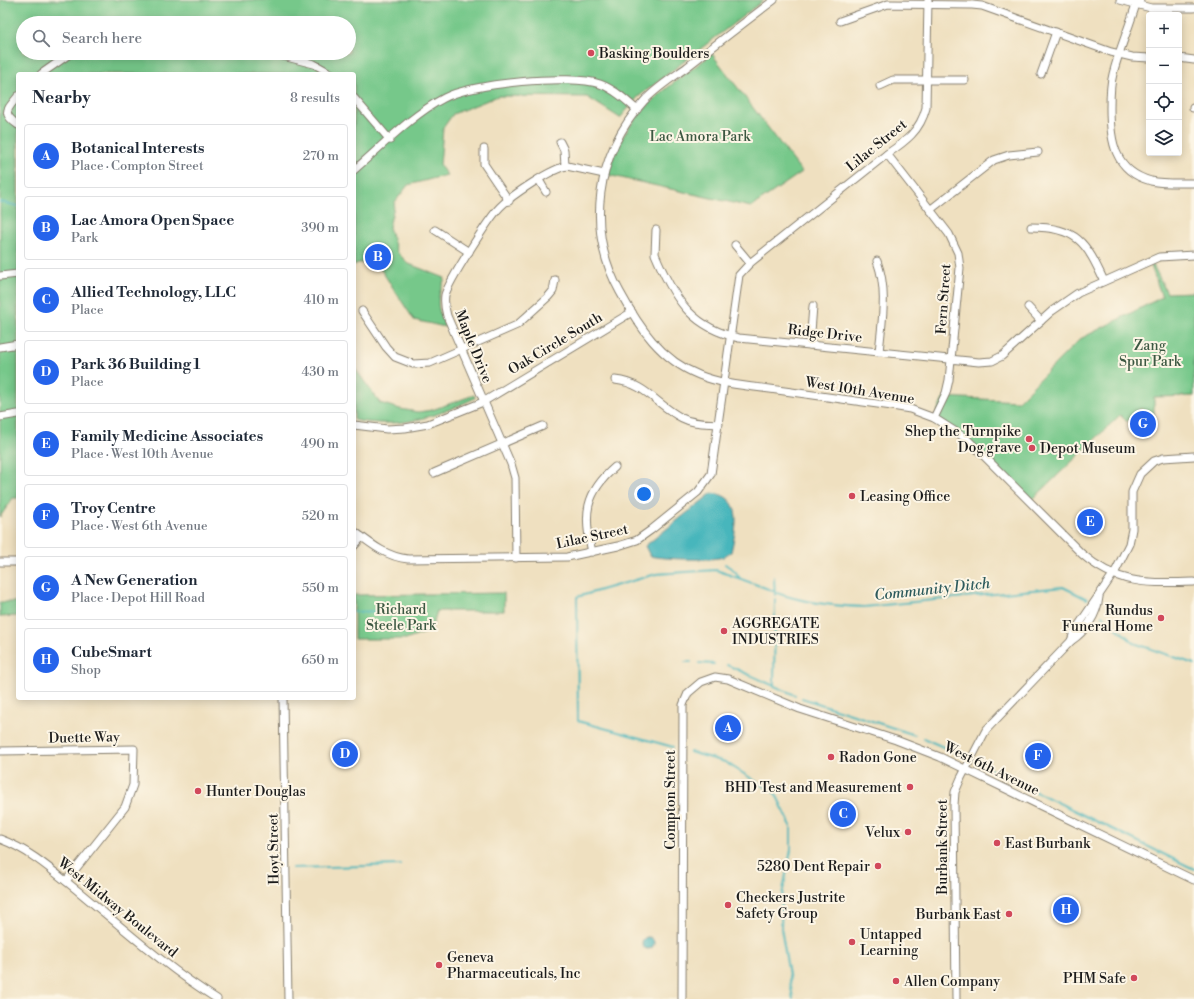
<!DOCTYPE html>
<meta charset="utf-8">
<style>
:root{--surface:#fff;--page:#f2f2f3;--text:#1f2937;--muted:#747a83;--line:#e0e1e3;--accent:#2563eb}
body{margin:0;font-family:"Libre Bodoni",serif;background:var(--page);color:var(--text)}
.controls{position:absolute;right:12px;top:12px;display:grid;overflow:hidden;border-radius:4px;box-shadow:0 2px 10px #0003}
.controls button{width:36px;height:36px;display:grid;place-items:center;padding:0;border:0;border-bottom:1px solid var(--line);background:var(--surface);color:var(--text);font:20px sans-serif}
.you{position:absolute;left:644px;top:494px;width:14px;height:14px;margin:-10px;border:3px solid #fff;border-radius:50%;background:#1a73e8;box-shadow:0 0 0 6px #1a73e833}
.badge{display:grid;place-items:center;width:26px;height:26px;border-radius:50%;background:var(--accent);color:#fff;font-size:13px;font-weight:700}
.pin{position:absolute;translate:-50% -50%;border:2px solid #fff;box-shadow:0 1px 4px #0006}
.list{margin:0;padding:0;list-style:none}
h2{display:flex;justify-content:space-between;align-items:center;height:52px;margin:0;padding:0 16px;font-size:17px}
h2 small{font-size:13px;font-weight:400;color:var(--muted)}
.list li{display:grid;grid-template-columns:26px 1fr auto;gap:12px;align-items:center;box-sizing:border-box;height:64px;margin:0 8px 8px;padding:0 8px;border:1px solid var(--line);border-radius:4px}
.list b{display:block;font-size:15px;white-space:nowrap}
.list p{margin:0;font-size:13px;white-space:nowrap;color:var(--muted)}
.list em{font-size:13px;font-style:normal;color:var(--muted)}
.icon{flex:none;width:22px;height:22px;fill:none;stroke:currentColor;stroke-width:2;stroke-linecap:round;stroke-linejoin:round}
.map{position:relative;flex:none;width:1194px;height:999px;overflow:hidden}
.search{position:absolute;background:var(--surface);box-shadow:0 2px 10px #0003;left:16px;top:16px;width:340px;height:44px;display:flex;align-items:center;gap:10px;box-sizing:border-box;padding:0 14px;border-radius:22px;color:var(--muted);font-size:15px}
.panel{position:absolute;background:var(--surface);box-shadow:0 2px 10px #0003;left:16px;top:72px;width:340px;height:628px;border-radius:4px}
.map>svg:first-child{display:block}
</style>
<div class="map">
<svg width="1194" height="999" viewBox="0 0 1194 999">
<rect width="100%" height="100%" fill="#fcf5e5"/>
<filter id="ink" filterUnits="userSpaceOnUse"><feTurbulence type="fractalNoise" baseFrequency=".025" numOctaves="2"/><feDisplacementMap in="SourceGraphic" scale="8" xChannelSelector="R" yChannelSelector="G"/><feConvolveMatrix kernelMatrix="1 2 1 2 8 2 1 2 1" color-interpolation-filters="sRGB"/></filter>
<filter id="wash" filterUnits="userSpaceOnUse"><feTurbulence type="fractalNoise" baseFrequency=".012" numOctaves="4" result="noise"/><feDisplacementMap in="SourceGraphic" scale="16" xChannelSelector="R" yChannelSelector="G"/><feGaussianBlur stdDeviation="0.9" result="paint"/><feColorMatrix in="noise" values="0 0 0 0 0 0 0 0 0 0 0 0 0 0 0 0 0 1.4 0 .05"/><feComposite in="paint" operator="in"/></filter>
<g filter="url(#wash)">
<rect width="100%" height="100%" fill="#efe0c0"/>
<g fill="#76c88a" stroke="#497253" fill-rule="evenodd">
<path d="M0 0H764L638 97 620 118 587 97 498 96 453 114 443 128 440 166 447 175 408 185 395 202 389 227 397 252 409 264 445 278C436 301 436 304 445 327L414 320 376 262 358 263 354 265V74H18V498H13L0 517ZM23 23H349V53H23Z"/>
<path d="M712 54 802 172 751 207 608 175C621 116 667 88 712 54Z"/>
<path d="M1153 265 1167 293 1194 292V396L1154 397V421L1141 408 1127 422 1120 415 1030 502 972 444 934 418 944 397 1018 401 1080 339 1162 297 1151 266Z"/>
<path d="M354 367 380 403 400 409 418 412 432 410 474 395 475 398C433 418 401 429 354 420Z"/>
<path d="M504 593V611H437L431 631 408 639H354V595Z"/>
<path d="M0 602H18V616L0 617Z"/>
</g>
<g fill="#46b6bc" stroke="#31696c">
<path d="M712 493C745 496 736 529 731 552 728 553 725 556 723 557 712 561 662 559 650 556L645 546Z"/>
<circle cx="648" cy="943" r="6"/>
</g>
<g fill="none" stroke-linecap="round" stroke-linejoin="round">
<g stroke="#46b6bc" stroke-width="2">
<path d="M0 202 18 206"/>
<path d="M725 564 735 571 741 580"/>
<path d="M774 577 775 595"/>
<path d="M777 593C805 603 835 606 864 607L1063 587 1087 599"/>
<path d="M354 612 382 611"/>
<path d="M1102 615 1134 643 1194 664"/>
<path d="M685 662H691"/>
<path d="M699 663 714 664"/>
<path d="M727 665 795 695"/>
<path d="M774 685 775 599"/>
<path d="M802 698 915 735"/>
<path d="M923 738 959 754"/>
<path d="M673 747 578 721 577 597 656 574 716 570 774 591"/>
<path d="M690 752 725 762 776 794 791 826V850L782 895 781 928 793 999"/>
<path d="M979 764 1194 869"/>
<path d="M292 868 401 865"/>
</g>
</g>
</g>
<g filter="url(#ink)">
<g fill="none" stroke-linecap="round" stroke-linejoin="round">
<defs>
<g id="street">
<path d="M774 0C745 22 716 44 687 67 672 78 656 88 644 101 596 154 585 229 620 292 639 327 661 360 699 375 721 384 746 386 770 389 811 395 851 400 892 406L910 409 934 418 967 439 1082 554C1119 586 1148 583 1194 582"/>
<path d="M1120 0 1151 8H1194"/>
<path d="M1140 0 1136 4C1129 28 1119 50 1113 74 1110 85 1110 96 1110 108 1110 140 1114 171 1151 181 1165 184 1180 183 1194 183"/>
<path d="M840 21 888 4 972 5 982 6 1111 52 1132 57 1149 58"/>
<path d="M271 53 314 64 332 74"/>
<path d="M1179 58 1194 60"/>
<path d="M41 74 71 53"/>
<path d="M1041 74 1056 32"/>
<path d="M880 86 893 80H965"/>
<path d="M18 96C7 110 1 113 18 125"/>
<path d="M354 98 390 140"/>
<path d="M1193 108H1194"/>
<path d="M560 142 564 150 565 166"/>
<path d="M484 149V164L509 201"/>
<path d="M887 154 949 234 958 253 960 268 949 380 946 393 934 418"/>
<path d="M354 170C381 147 413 114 444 98 471 83 571 74 600 84 614 89 626 100 637 110"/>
<path d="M539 180 546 192"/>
<path d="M930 210 994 160 1009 155 1038 152"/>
<path d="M1031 227C1077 227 1086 242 1104 281"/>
<path d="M435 230 469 252"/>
<path d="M656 230 655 254 658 261C676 302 694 328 739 338L979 362 992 361 1002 356 1052 311 1078 293 1159 257 1194 255"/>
<path d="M735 245 750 263"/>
<path d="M877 261C888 291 882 320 879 352"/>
<path d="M0 276 18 274"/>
<path d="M1028 307 1041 321"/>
<path d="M362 311 386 347 395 357 413 364 430 363 517 325 548 297 553 291 555 280"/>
<path d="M810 345 813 306"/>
<path d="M0 347 18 344"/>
<path d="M615 380C645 383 657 405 682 418 693 424 706 423 719 424"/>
<path d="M0 417 18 414"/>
<path d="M354 425 387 429 405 428 428 424 483 402 632 312"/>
<path d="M434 473 543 426"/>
<path d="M354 531C371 544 387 557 408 559L567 557 618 546 637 540 651 530 698 492 711 474 739 275 750 263 887 154C906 141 920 131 926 108L928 0"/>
<path d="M354 546 362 537"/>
<path d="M592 552C583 515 585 493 615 467"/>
<path d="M516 558 515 478 511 464 447 316C445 309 444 302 445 295 449 281 489 218 500 207 511 196 552 168 567 166L604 174"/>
<path d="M0 562H18"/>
<path d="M1071 641 1074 632 1116 570 1129 544 1132 529V492L1140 474 1154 461 1163 458 1194 456"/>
<path d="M283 698 288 999"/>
<path d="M0 751 134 749 133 785 125 807 66 881"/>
<path d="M0 839C30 850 53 871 78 891 123 928 167 968 217 999"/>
<path d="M682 999 683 705 688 693 701 682 715 677 728 679 800 709 896 740 940 757 1194 880"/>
<path d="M956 999 954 805 955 792 961 778 986 730 1071 641C1086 631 1097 615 1099 597"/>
</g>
</defs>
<use href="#street" stroke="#867e6e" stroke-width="9"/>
<use href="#street" stroke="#fff" stroke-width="7"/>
</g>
</g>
<g fill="#d1495b" stroke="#fcf5e5" stroke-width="1.5">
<circle cx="591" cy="53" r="4"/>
<circle cx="1029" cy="439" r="4"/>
<circle cx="1032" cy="448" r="4"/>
<circle cx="852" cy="496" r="4"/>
<circle cx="1161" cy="618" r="4"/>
<circle cx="724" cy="631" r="4"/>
<circle cx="831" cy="757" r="4"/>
<circle cx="910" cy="787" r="4"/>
<circle cx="198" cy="791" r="4"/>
<circle cx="908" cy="832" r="4"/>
<circle cx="997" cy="843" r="4"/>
<circle cx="878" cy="866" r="4"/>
<circle cx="728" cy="905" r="4"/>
<circle cx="1009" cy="914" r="4"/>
<circle cx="852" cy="942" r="4"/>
<circle cx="439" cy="965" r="4"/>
<circle cx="1134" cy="978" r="4"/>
<circle cx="896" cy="981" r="4"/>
</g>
<g text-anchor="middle" stroke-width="4" stroke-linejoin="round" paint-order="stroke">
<g font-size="14" fill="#1c1c1c" stroke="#fcf5e5" text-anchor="start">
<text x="599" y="58">Basking Boulders</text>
<text x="1021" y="436" text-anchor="end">Shep the Turnpike<tspan x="1021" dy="16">Dog grave</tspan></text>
<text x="1040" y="453">Depot Museum</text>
<text x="860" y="501">Leasing Office</text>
<text x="1153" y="615" text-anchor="end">Rundus<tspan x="1153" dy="16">Funeral Home</tspan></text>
<text x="732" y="628">AGGREGATE<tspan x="732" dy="16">INDUSTRIES</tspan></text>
<text x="839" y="762">Radon Gone</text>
<text x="902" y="792" text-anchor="end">BHD Test and Measurement</text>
<text x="206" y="796">Hunter Douglas</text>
<text x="900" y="837" text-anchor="end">Velux</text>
<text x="1005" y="848">East Burbank</text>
<text x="870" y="871" text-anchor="end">5280 Dent Repair</text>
<text x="736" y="902">Checkers Justrite<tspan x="736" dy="16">Safety Group</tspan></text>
<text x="1001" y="919" text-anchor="end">Burbank East</text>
<text x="860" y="939">Untapped<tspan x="860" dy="16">Learning</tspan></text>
<text x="447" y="962">Geneva<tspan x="447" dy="16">Pharmaceuticals, Inc</tspan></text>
<text x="1126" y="983" text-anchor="end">PHM Safe</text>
<text x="904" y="986">Allen Company</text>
</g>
<g font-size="14" fill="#3c5842" stroke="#fcf5e5">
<text x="700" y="141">Lac Amora Park</text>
<text x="1150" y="350">Zang<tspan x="1150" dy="16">Spur Park</tspan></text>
<text x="401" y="614">Richard<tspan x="401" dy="16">Steele Park</tspan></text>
</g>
<g font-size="14" fill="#1c1c1c" stroke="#fcf5e5">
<text transform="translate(876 145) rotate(-39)" y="5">Lilac Street</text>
<text transform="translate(943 299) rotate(-86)" y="5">Fern Street</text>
<text transform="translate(825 333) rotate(6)" y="5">Ridge Drive</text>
<text transform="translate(555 343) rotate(-31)" y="5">Oak Circle South</text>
<text transform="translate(474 346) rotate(68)" y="5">Maple Drive</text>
<text transform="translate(860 390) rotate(9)" y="5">West 10th Avenue</text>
<text transform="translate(592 536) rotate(-12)" y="5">Lilac Street</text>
<text transform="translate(84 737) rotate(-1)" y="5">Duette Way</text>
<text transform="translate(992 768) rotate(26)" y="5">West 6th Avenue</text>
<text transform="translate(670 800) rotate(-90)" y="5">Compton Street</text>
<text transform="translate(942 847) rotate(-90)" y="5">Burbank Street</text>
<text transform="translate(273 849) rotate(-91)" y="5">Hoyt Street</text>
<text transform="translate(118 907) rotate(39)" y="5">West Midway Boulevard</text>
</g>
<g font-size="15" font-style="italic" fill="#2d5a5c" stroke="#fcf5e5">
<text transform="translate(932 589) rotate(-6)" y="5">Community Ditch</text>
</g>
</g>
</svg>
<div class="controls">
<button>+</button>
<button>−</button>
<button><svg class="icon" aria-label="locate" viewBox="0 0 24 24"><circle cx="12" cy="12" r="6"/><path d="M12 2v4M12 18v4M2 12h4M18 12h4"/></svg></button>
<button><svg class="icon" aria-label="layers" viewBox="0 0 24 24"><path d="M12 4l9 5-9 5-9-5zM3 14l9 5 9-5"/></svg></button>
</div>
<div class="you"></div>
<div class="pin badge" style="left:728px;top:728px">A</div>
<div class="pin badge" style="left:378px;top:257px">B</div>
<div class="pin badge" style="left:843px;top:814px">C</div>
<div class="pin badge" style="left:345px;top:754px">D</div>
<div class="pin badge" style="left:1090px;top:522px">E</div>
<div class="pin badge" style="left:1038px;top:756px">F</div>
<div class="pin badge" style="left:1143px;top:424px">G</div>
<div class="pin badge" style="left:1066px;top:910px">H</div>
<div class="search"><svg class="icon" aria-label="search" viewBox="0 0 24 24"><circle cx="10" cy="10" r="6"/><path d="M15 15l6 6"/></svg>Search here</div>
<section class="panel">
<h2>Nearby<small>8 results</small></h2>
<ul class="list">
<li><span class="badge">A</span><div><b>Botanical Interests</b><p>Place · Compton Street</p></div><em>270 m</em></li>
<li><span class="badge">B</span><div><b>Lac Amora Open Space</b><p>Park</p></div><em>390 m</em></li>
<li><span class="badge">C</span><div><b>Allied Technology, LLC</b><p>Place</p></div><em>410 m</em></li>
<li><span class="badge">D</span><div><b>Park 36 Building 1</b><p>Place</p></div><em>430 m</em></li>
<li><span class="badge">E</span><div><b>Family Medicine Associates</b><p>Place · West 10th Avenue</p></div><em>490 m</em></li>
<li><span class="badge">F</span><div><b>Troy Centre</b><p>Place · West 6th Avenue</p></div><em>520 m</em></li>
<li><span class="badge">G</span><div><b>A New Generation</b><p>Place · Depot Hill Road</p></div><em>550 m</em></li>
<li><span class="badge">H</span><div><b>CubeSmart</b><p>Shop</p></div><em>650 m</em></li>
</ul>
</section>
</div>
